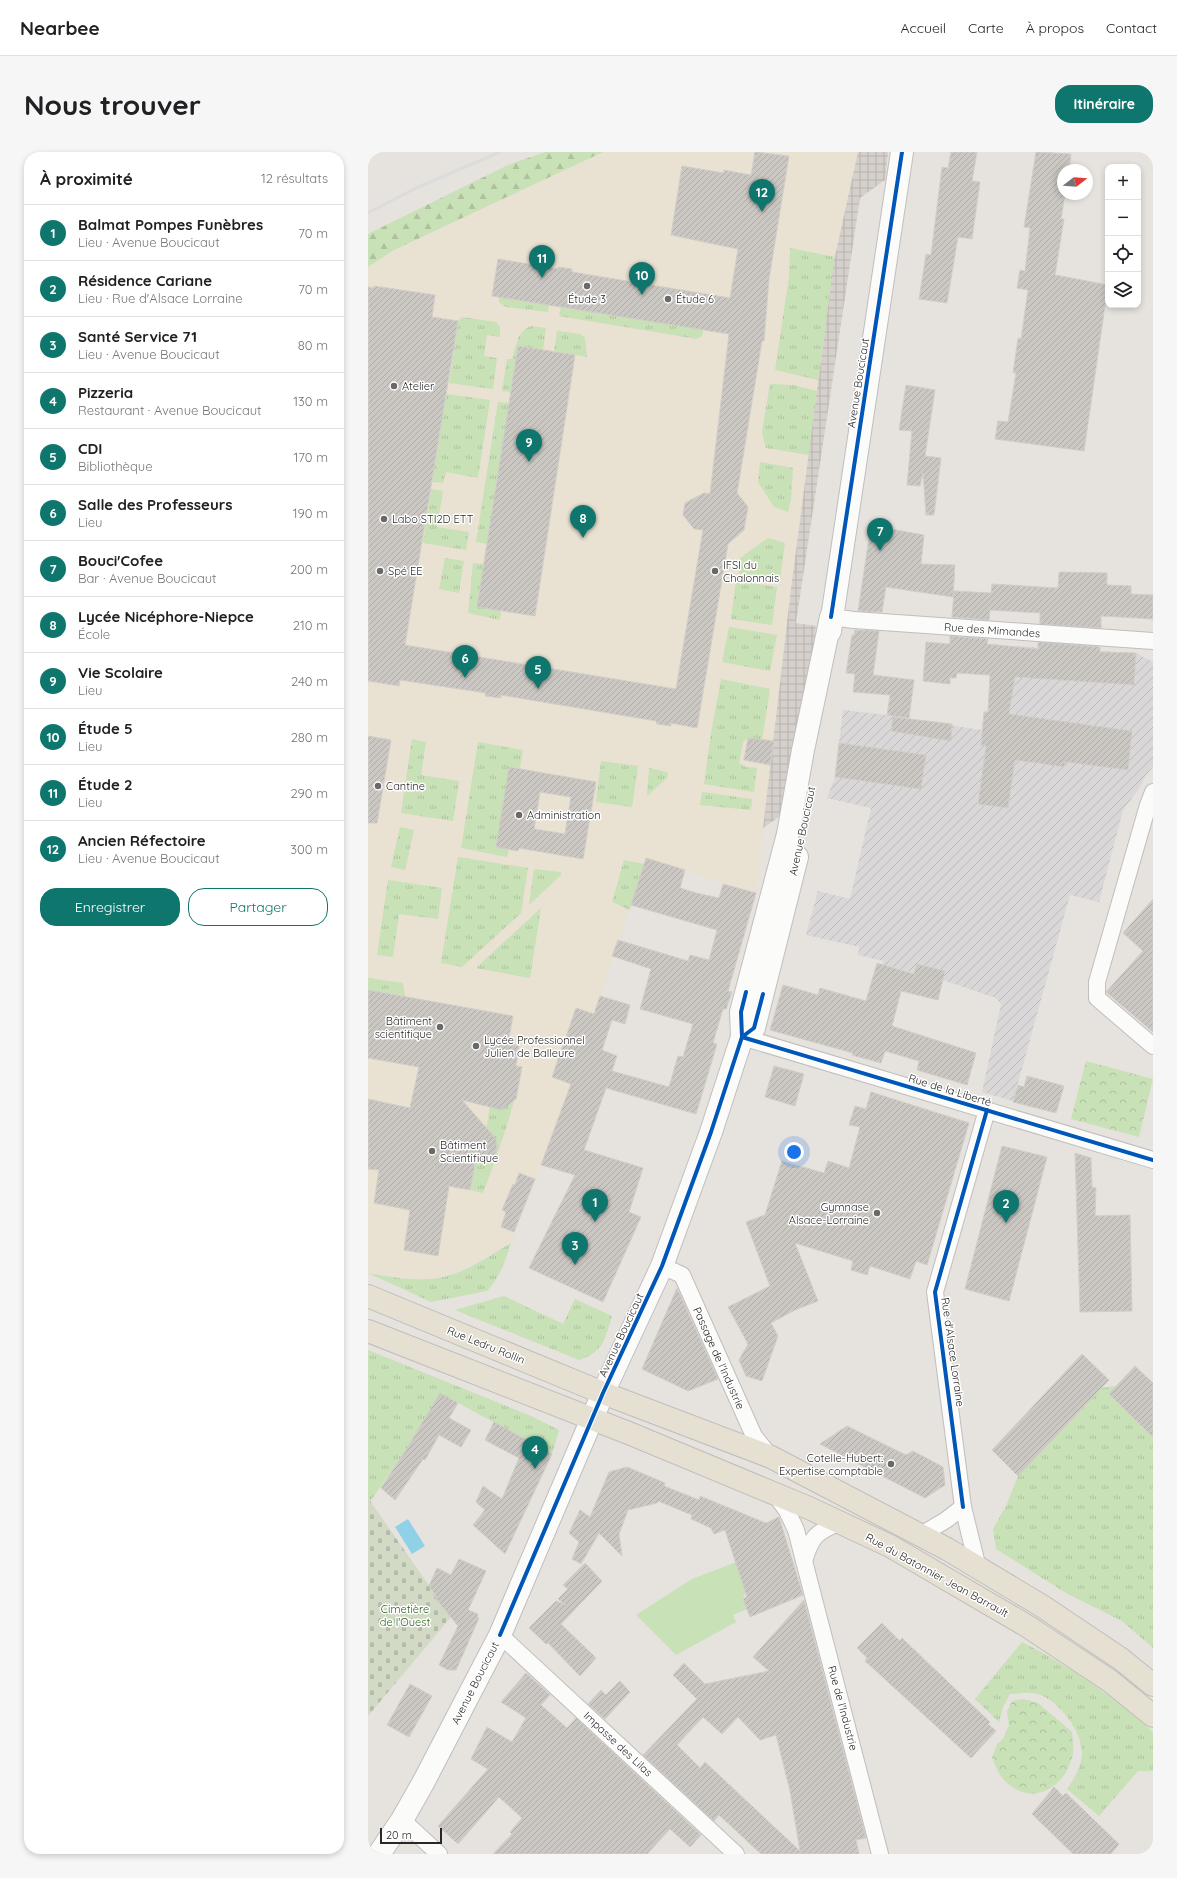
<!DOCTYPE html>
<html lang="fr">
<meta charset="utf-8">
<style>
:root{--surface:#fff;--page:#f6f6f6;--text:#202124;--muted:#757577;--line:#e0e0e0;--accent:#0f766e}
body{margin:0;font-family:Quicksand,sans-serif;background:var(--page);color:var(--text)}
.controls{position:absolute;right:12px;top:12px;display:grid;overflow:hidden;border-radius:8px;box-shadow:0 2px 6px #0003}
.controls button{width:36px;height:36px;display:grid;place-items:center;padding:0;border:0;border-bottom:1px solid var(--line);background:var(--surface);color:var(--text);font:20px sans-serif}
.compass{position:absolute;left:689px;top:12px;width:36px;height:36px;border-radius:50%;background:var(--surface);box-shadow:0 2px 6px #0003;rotate:73deg}
.scale{position:absolute;left:12px;bottom:10px;width:62px;box-sizing:border-box;padding-left:4px;border:2px solid #282828;border-top:0;font-size:11px;line-height:14px;white-space:nowrap;color:#282828;-webkit-text-stroke:3px #fff;paint-order:stroke}
.you{position:absolute;left:426px;top:1000px;width:14px;height:14px;margin:-10px;border:3px solid #fff;border-radius:50%;background:#1a73e8;box-shadow:0 0 0 6px #1a73e833}
.badge{display:grid;place-items:center;width:26px;height:26px;border-radius:50%;background:var(--accent);color:#fff;font-size:13px;font-weight:700}
.pin{position:absolute;translate:-50% -33px;filter:drop-shadow(0 1px 2px #0008)}
.pin::after{content:'';position:absolute;top:21px;width:14px;height:12px;background:inherit;clip-path:polygon(0 0,100% 0,50% 100%)}
.list{margin:0;padding:0;list-style:none}
h2{display:flex;justify-content:space-between;align-items:center;height:52px;margin:0;padding:0 16px;font-size:17px}
h2 small{font-size:13px;font-weight:400;color:var(--muted)}
.list li{display:grid;grid-template-columns:26px 1fr auto;gap:12px;align-items:center;box-sizing:border-box;height:56px;padding:0 16px;border-top:1px solid var(--line)}
.list b{display:block;font-size:15px;white-space:nowrap}
.list p{margin:0;font-size:13px;white-space:nowrap;color:var(--muted)}
.list em{font-size:13px;font-style:normal;color:var(--muted)}
.actions{display:flex;gap:8px;padding:12px 16px}
.actions a{flex:1;padding:9px 0;border:1px solid var(--accent);border-radius:16px;text-align:center;font-size:14px;color:var(--accent)}
.actions .main{background:var(--accent);color:#fff}
.icon{flex:none;width:22px;height:22px;fill:none;stroke:currentColor;stroke-width:2;stroke-linecap:round;stroke-linejoin:round}
.map{position:relative;flex:none;width:785px;height:1702px;overflow:hidden;border-radius:16px}
header{display:flex;align-items:center;gap:24px;box-sizing:border-box;height:56px;padding:0 20px;background:var(--surface);border-bottom:1px solid var(--line)}
header strong{font-size:19px}
nav{display:flex;gap:22px;margin-inline-start:auto;font-size:14px}
.intro{display:flex;align-items:center;justify-content:space-between;box-sizing:border-box;height:96px;padding:0 24px}
h1{margin:0;font-size:28px}
.button{padding:10px 18px;border-radius:16px;background:var(--accent);color:#fff;font-size:14px;font-weight:700}
main{display:flex;gap:24px;padding:0 24px}
aside{flex:1;background:var(--surface);border-radius:16px;box-shadow:0 2px 6px #0003}
.map>svg:first-child{display:block}
</style>
<header>
<strong>Nearbee</strong>
<nav><a>Accueil</a><a>Carte</a><a>À propos</a><a>Contact</a></nav>
</header>
<div class="intro"><h1>Nous trouver</h1><a class="button">Itinéraire</a></div>
<main>
<aside>
<h2>À proximité<small>12 résultats</small></h2>
<ul class="list">
<li><span class="badge">1</span><div><b>Balmat Pompes Funèbres</b><p>Lieu · Avenue Boucicaut</p></div><em>70 m</em></li>
<li><span class="badge">2</span><div><b>Résidence Cariane</b><p>Lieu · Rue d'Alsace Lorraine</p></div><em>70 m</em></li>
<li><span class="badge">3</span><div><b>Santé Service 71</b><p>Lieu · Avenue Boucicaut</p></div><em>80 m</em></li>
<li><span class="badge">4</span><div><b>Pizzeria</b><p>Restaurant · Avenue Boucicaut</p></div><em>130 m</em></li>
<li><span class="badge">5</span><div><b>CDI</b><p>Bibliothèque</p></div><em>170 m</em></li>
<li><span class="badge">6</span><div><b>Salle des Professeurs</b><p>Lieu</p></div><em>190 m</em></li>
<li><span class="badge">7</span><div><b>Bouci'Cofee</b><p>Bar · Avenue Boucicaut</p></div><em>200 m</em></li>
<li><span class="badge">8</span><div><b>Lycée Nicéphore-Niepce</b><p>École</p></div><em>210 m</em></li>
<li><span class="badge">9</span><div><b>Vie Scolaire</b><p>Lieu</p></div><em>240 m</em></li>
<li><span class="badge">10</span><div><b>Étude 5</b><p>Lieu</p></div><em>280 m</em></li>
<li><span class="badge">11</span><div><b>Étude 2</b><p>Lieu</p></div><em>290 m</em></li>
<li><span class="badge">12</span><div><b>Ancien Réfectoire</b><p>Lieu · Avenue Boucicaut</p></div><em>300 m</em></li>
</ul>
<div class="actions"><a class="main">Enregistrer</a><a>Partager</a></div>
</aside>
<div class="map">
<svg width="785" height="1702" viewBox="0 0 785 1702">
<defs>
<pattern id="industrial-furrows" width="10" height="10" patternUnits="userSpaceOnUse"><rect width="10" height="10" fill="#dad7d9"/><path d="M-1 1l2-2M0 10L10 0M9 11l2-2" fill="none" stroke="#bbb9ba"/></pattern>
<pattern id="grass-tufts" width="24" height="20" patternUnits="userSpaceOnUse"><rect width="24" height="20" fill="#c8e1b6"/><path d="M3 7l-1-3M5 7V3M7 7l1-3M15 17l-1-3M17 17v-4M19 17l1-3" fill="none" stroke="#acc19c"/></pattern>
<pattern id="forest-firs" width="22" height="20" patternUnits="userSpaceOnUse"><rect width="22" height="20" fill="#c8e1b6"/><path d="M5 1l3.5 6h-7zM16 11l3.5 6h-7z" fill="#acc19c"/></pattern>
<pattern id="cemetery-stones" width="16" height="16" patternUnits="userSpaceOnUse"><rect width="16" height="16" fill="#d2dac5"/><path d="M2 7V4a2 2 0 0 1 4 0v3zM10 15v-3a2 2 0 0 1 4 0v3z" fill="#b4bba9"/></pattern>
<pattern id="park-crowns" width="20" height="18" patternUnits="userSpaceOnUse"><rect width="20" height="18" fill="#c8e1b6"/><path d="M2 6a3 3 0 1 1 6 0M12 15a3 3 0 1 1 6 0" fill="none" stroke="#acc19c"/></pattern>
<pattern id="plaza-grid" width="8" height="8" patternUnits="userSpaceOnUse"><rect width="8" height="8" fill="#d5d0cc"/><path d="M0 4h8M4 0v8" fill="none" stroke="#b7b3af"/></pattern>
<pattern id="building-hatch" width="6" height="6" patternUnits="userSpaceOnUse"><rect width="6" height="6" fill="#cbc8c4"/><path d="M-1 1l2-2M0 6l6-6M5 7l2-2" fill="none" stroke="#aeaca8"/></pattern>
</defs>
<rect width="100%" height="100%" fill="#e6e2dd"/>
<path fill="url(#industrial-furrows)" d="M625 493 768 501 785 510V615L778 623 772 635 755 658 731 750 702 743 645 949 614 940 633 852 628 846 575 828 515 813V809L490 803 491 795 438 783 450 739 482 747 503 656 459 646 467 625 475 558 519 563 619 579Z"/>
<path fill="#e9e1d1" d="M235 0H490L466 109 423 437 388 741 278 706 203 932 143 1091 85 1122 58 1127 29 1126 0 1120V115L26 98Z"/>
<g fill="url(#grass-tufts)">
<path d="M422 96 467 105 450 228 407 218 421 125Z"/>
<path d="M131 145 181 153 180 160 138 155 131 150Z"/>
<path d="M193 155 335 178 334 184 329 187 191 164Z"/>
<path d="M94 165 128 170 132 175V185L119 183 116 204 129 206 125 237 81 231 90 169Z"/>
<path d="M163 174 178 176 175 198 150 194 143 240 134 239 139 207H144C148 195 149 179 163 174Z"/>
<path d="M189 179 212 182 217 186 219 205 186 199Z"/>
<path d="M402 232 425 233 449 239 441 303 398 296 394 280Z"/>
<path d="M78 242 122 248 110 326 78 320 75 331 64 330Z"/>
<path d="M130 250 141 251 119 392 108 390Z"/>
<path d="M392 310 425 316 423 347 420 360 406 355 390 330Z"/>
<path d="M63 337 75 339 69 375 101 380 98 398 55 391Z"/>
<path d="M400 386 417 391 412 427 371 422 372 406Z"/>
<path d="M77 406 96 409 91 441 71 437Z"/>
<path d="M105 411 116 412 133 458 132 468 100 461Z"/>
<path d="M368 429 409 435 404 473 363 467Z"/>
<path d="M361 475 409 483 402 519 354 510Z"/>
<path d="M353 527 402 537 394 588 380 586 375 590 371 611 378 615 389 616 386 640 336 632 343 581Z"/>
<path d="M44 587 58 590 53 623 91 629 85 669 33 661Z"/>
<path d="M110 590 155 598 152 616 141 615 128 694 141 697 139 705 93 696Z"/>
<path d="M233 609 270 614 264 655 228 650Z"/>
<path d="M281 616 299 620 300 625 279 644Z"/>
<path d="M334 640 384 647 383 658 332 653Z"/>
<path d="M32 675 46 678 37 718 23 715Z"/>
<path d="M90 705 160 716 153 761 94 815 73 811Z"/>
<path d="M256 708 276 712 262 758 244 750Z"/>
<path d="M166 717 193 720V723L161 753Z"/>
<path d="M20 728 74 736 70 767 31 762 25 805 9 803Z"/>
<path d="M173 756 162 826 108 816Z"/>
<path d="M0 826 35 831 37 844 0 838Z"/>
<path d="M153 921C144 962 130 1001 115 1041L102 1038 107 1011 124 1007 129 996 128 987 118 978 124 942 99 949 55 942Z"/>
<path d="M143 1091C138 1107 131 1127 119 1139L63 1150 0 1121C28 1126 59 1132 86 1122 106 1115 125 1102 143 1091Z"/>
<path d="M136 1144 195 1172 207 1147 244 1164C237 1186 236 1200 211 1208L87 1158Z"/>
<path d="M0 1198 163 1264 191 1278 184 1302 72 1241 40 1295 2 1350 0 1346Z"/>
<path d="M748 1234 785 1279V1496L754 1469 698 1441 628 1397 625 1377 638 1354 650 1324 734 1236Z"/>
<path d="M654 1490C702 1514 745 1544 785 1580V1619H770L731 1664 699 1637C706 1627 713 1615 714 1603 715 1579 688 1543 664 1541 657 1540 649 1542 642 1542L635 1555 631 1570 607 1547Z"/>
</g>
<path fill="url(#forest-firs)" d="M177 0H235L26 98 0 115V82L140 13Z"/>
<path fill="url(#cemetery-stones)" d="M0 1346 83 1465 0 1564Z"/>
<g fill="url(#park-crowns)">
<path d="M718 909 785 927 771 985 703 967Z"/>
<path d="M656 1547 670 1551 704 1580C704 1586 706 1594 705 1601 699 1634 666 1656 638 1630 631 1624 628 1614 624 1606L629 1592 635 1587 641 1573 639 1560 644 1549Z"/>
</g>
<path fill="#c8e1b6" d="M368 1410 378 1439 375 1447 379 1457 365 1463 368 1470 308 1503 268 1463 324 1427Z"/>
<path fill="url(#plaza-grid)" d="M490 0H520L517 28 492 46 428 471 448 474 446 490 418 660 395 676 423 437 466 109Z"/>
<path fill="#91d1e8" d="M40 1367 57 1394 44 1402 27 1375Z"/>
<g fill="url(#building-hatch)" stroke="#d1cec9" fill-rule="evenodd">
<path d="M387 0 421 4 401 127 396 189H394L369 341 380 355 376 378 360 392 329 576 303 571V574L289 572 288 569 133 543V546L117 544 118 541 32 528 31 534 0 529V135L6 136V134L67 143 64 165 90 169 37 493 308 537 335 378 326 377 315 363 317 351 336 341 342 342 361 182 124 144 130 107 190 117V115L204 117V120L362 146 370 97 303 83 314 14 356 21V18L383 23Z"/>
<path d="M583 0H609L604 29 612 30 604 87 590 85 579 151 551 147 558 102 563 103 574 15 580 16Z"/>
<path d="M668 0 703 2 701 18H695V42H697L693 67H696L687 123 740 133 716 299 627 287 630 269 640 270 648 221H645L650 186 653 187 660 138 649 136 652 118 657 119 662 76 656 75Z"/>
<path d="M150 194 207 203 167 464 109 455Z"/>
<path d="M538 233 567 238 557 304 573 306 566 363H558L555 321 552 334 539 333 544 279 531 278Z"/>
<path d="M517 376 556 383 553 412 587 413 585 445 518 435 514 460 490 459 502 380 516 382Z"/>
<path d="M691 420 739 421V433L763 434V442L785 443V467L733 464V476L672 472V461L622 458 621 468 584 465 586 439 623 441 624 432 690 436Z"/>
<path d="M487 478 511 479 505 523 546 528 541 566 519 563 522 543 485 540 487 522 478 521 484 483H486Z"/>
<path d="M582 484 620 487 619 492 670 497V490L732 495V500L768 501 766 533 647 525 641 562 764 579 760 618 697 610 696 615 647 608 640 656 610 652 618 594 613 593 616 560H620L622 523 589 521 588 526H582V532L555 529 558 490 582 492Z"/>
<path d="M525 565 584 572 583 589 523 579Z"/>
<path d="M0 584 23 588 9 671H0Z"/>
<path d="M380 586 406 589 402 613 376 608Z"/>
<path d="M471 591 558 603 553 637 467 625Z"/>
<path d="M141 615 228 630 215 707 151 696 150 699 128 695ZM172 640 203 645 197 682 166 677Z"/>
<path d="M278 706 317 718 312 736 332 742 351 746 355 732 388 741 360 839 364 840 358 857H355L345 891 349 892 328 962 238 936 216 998 275 1016 261 1060 273 1065 235 1150 161 1116 207 1023 173 1013 203 932 184 925 208 856 226 862 232 844 262 853 257 872 244 868 234 898 249 904 244 919 301 935 310 904 315 905 325 872 272 857 283 817 244 804 250 788 320 809 322 803 341 808 349 778 263 753Z"/>
<path d="M785 747V880L738 840 775 799 755 781Z"/>
<path d="M509 811 546 822 549 812 577 819 570 848 533 839 524 874 608 901 599 933 549 918 551 909 517 899 513 911 484 903 485 901 402 878 415 833 450 843 452 836 498 849Z"/>
<path d="M0 838 145 864 141 886 147 887 146 893 151 894 148 914 154 915 148 947 134 958 94 948 128 987 129 996 126 1006 107 1012 102 1038 81 1034 70 1104 36 1098 42 1058 6 1051 11 1018 0 1017V947L42 956 51 915 0 906Z"/>
<path d="M406 914 436 922 427 954 397 945Z"/>
<path d="M659 924 696 934 688 961 645 950 650 933 656 935Z"/>
<path d="M503 940 601 971 559 1113 548 1109 542 1127 502 1114 499 1123 483 1118 485 1109 427 1091 450 1149 427 1158 403 1171 410 1184 394 1229 378 1224 371 1208 380 1192 360 1155 402 1134 378 1070 397 1063 414 1009 456 1021 460 1009 481 1016 492 975 481 973 487 954 498 957Z"/>
<path d="M634 994 679 1005 641 1149 597 1137Z"/>
<path d="M707 1001 723 1006 724 1035 728 1036 727 1064 762 1063 764 1159 712 1160Z"/>
<path d="M151 1021 167 1027 146 1080 133 1075 138 1060 134 1058 145 1032 147 1033Z"/>
<path d="M309 1136 350 1227 320 1239 274 1217Z"/>
<path d="M714 1202 741 1228 650 1324 624 1298Z"/>
<path d="M767 1214 785 1231V1285L741 1242Z"/>
<path d="M72 1241 90 1251 81 1266 103 1278 93 1295 71 1283 57 1308 55 1307 27 1348 13 1336 38 1298Z"/>
<path d="M126 1270 184 1302 137 1402 105 1373 117 1358 108 1350 115 1334 134 1347 151 1306 117 1288Z"/>
<path d="M479 1274 538 1303 545 1299 575 1315 577 1333 557 1346 452 1292Z"/>
<path d="M259 1315 297 1331 296 1334 331 1348 332 1344 398 1371 411 1365 435 1443 382 1465 375 1447 379 1445 357 1378 346 1382 343 1376 323 1367 324 1363 290 1349 289 1351 260 1358 251 1382 254 1404 231 1381 213 1412 204 1407 211 1390 201 1381 212 1358 222 1365 241 1320Z"/>
<path d="M91 1407 118 1419 100 1458 110 1462 109 1465 111 1466 88 1518H80L71 1513 90 1474 65 1443 69 1445 61 1434 69 1416 83 1423Z"/>
<path d="M217 1411 234 1429 193 1472 228 1506 212 1524 180 1491 178 1492 161 1476 188 1449 198 1453 190 1447 200 1437 195 1433Z"/>
<path d="M436 1448 498 1686 488 1688 491 1702H393L351 1663 346 1669 275 1603 329 1547 305 1523 316 1511 337 1532 401 1519 385 1505ZM335 1565 354 1582 370 1565 392 1588 408 1583 422 1639 432 1699 337 1610 332 1616 309 1593Z"/>
<path d="M514 1471 532 1489 534 1486 622 1570 620 1572 628 1579 603 1606 497 1509 499 1506 489 1496Z"/>
<path d="M158 1521 182 1543 173 1553 199 1576 208 1566 333 1683 322 1695 302 1677 279 1702H125L144 1682 142 1680 154 1666 131 1645 90 1692 70 1674 120 1617 103 1607 119 1575 144 1590 158 1566 133 1550Z"/>
<path d="M252 1529 262 1540 237 1567 220 1552 233 1538 238 1543Z"/>
<path d="M42 1532 64 1544 41 1585 19 1573Z"/>
<path d="M686 1635 695 1644 698 1641 751 1692 743 1702H705L664 1662Z"/>
</g>
<g fill="none" stroke-linecap="round" stroke-linejoin="round">
<defs>
<g id="street">
<path d="M463 465 486 468 785 489"/>
<path d="M785 640 780 653 729 830V846L785 894"/>
<path d="M374 885 785 1008"/>
<path d="M294 1114 314 1123 386 1284 402 1304"/>
<path d="M407 1342 419 1359 428 1378 512 1702"/>
<path d="M595 1355 567 1140 619 958"/>
<path d="M553 1383 578 1368 595 1355 610 1416"/>
<path d="M436 1409C444 1384 447 1381 472 1370"/>
<path d="M132 1483 368 1702"/>
<path d="M34 1668 71 1702"/>
</g>
<g id="secondary">
<path d="M462 479 534 0"/>
<path d="M374 885 386 876 429 705"/>
<path d="M11 1702 34 1668 55 1631 132 1483 235 1241 294 1114 343 980 374 885 373 860 420 682 435 598 463 465"/>
</g>
<g id="primary">
<path d="M0 1144 235 1241 403 1305 579 1397 674 1454 753 1507 785 1533"/>
<path d="M0 1179 263 1282 441 1356 522 1394 659 1474 742 1529 785 1564"/>
</g>
</defs>
<use href="#street" stroke="#c0bebf" stroke-width="18"/>
<use href="#secondary" stroke="#c0bebf" stroke-width="24"/>
<use href="#primary" stroke="#bfbdbc" stroke-width="24"/>
<use href="#street" stroke="#fbfbfa" stroke-width="16"/>
<use href="#secondary" stroke="#fbfbfa" stroke-width="22"/>
<use href="#primary" stroke="#e5e0d2" stroke-width="22"/>
<path stroke="#dcdcdd" stroke-width="3" d="M0 61 48 36 132 0"/>
<defs>
<g id="cycleway">
<path d="M463 465 534 0"/>
<path d="M374 885 785 1008"/>
<path d="M374 885 386 876 395 842"/>
<path d="M595 1355 567 1140 619 958"/>
<path d="M132 1483 235 1241 294 1114 343 980 374 885 373 860 378 840"/>
</g>
</defs>
<use href="#cycleway" stroke="#fff" stroke-width="6"/>
<use href="#cycleway" stroke="#0057b8" stroke-width="4"/>
</g>
<g fill="#6a6967" stroke="#fff" stroke-width="1.5">
<circle cx="219" cy="134" r="4"/>
<circle cx="300" cy="147" r="4"/>
<circle cx="26" cy="234" r="4"/>
<circle cx="16" cy="367" r="4"/>
<circle cx="12" cy="419" r="4"/>
<circle cx="347" cy="419" r="4"/>
<circle cx="10" cy="634" r="4"/>
<circle cx="151" cy="663" r="4"/>
<circle cx="72" cy="875" r="4"/>
<circle cx="108" cy="894" r="4"/>
<circle cx="64" cy="999" r="4"/>
<circle cx="509" cy="1061" r="4"/>
<circle cx="523" cy="1312" r="4"/>
</g>
<g text-anchor="middle" stroke-width="3" stroke-linejoin="round" paint-order="stroke">
<g font-size="11" fill="#282828" stroke="#fff" text-anchor="start">
<text x="219" y="151" text-anchor="middle">Étude 3</text>
<text x="308" y="151">Étude 6</text>
<text x="34" y="238">Atelier</text>
<text x="24" y="371">Labo STI2D ETT</text>
<text x="355" y="417">IFSI du<tspan x="355" dy="13">Chalonnais</tspan></text>
<text x="20" y="423">Spé EE</text>
<text x="18" y="638">Cantine</text>
<text x="159" y="667">Administration</text>
<text x="64" y="873" text-anchor="end">Bâtiment<tspan x="64" dy="13">scientifique</tspan></text>
<text x="116" y="892">Lycée Professionnel<tspan x="116" dy="13">Julien de Balleure</tspan></text>
<text x="72" y="997">Bâtiment<tspan x="72" dy="13">Scientifique</tspan></text>
<text x="501" y="1059" text-anchor="end">Gymnase<tspan x="501" dy="13">Alsace-Lorraine</tspan></text>
<text x="515" y="1310" text-anchor="end">Cotelle-Hubert:<tspan x="515" dy="13">Expertise comptable</tspan></text>
</g>
<g font-size="11" fill="#282828" stroke="#fff">
<text transform="translate(490 231) rotate(-81)" y="4">Avenue Boucicaut</text>
<text transform="translate(624 478) rotate(4)" y="4">Rue des Mimandes</text>
<text transform="translate(434 679) rotate(-78)" y="4">Avenue Boucicaut</text>
<text transform="translate(582 938) rotate(17)" y="4">Rue de la Liberté</text>
<text transform="translate(253 1183) rotate(-65)" y="4">Avenue Boucicaut</text>
<text transform="translate(118 1193) rotate(22)" y="4">Rue Ledru Rollin</text>
<text transform="translate(585 1200) rotate(82)" y="4">Rue d'Alsace Lorraine</text>
<text transform="translate(351 1206) rotate(66)" y="4">Passage de l'Industrie</text>
<text transform="translate(569 1423) rotate(29)" y="4">Rue du Batonnier Jean Barrault</text>
<text transform="translate(107 1531) rotate(-63)" y="4">Avenue Boucicaut</text>
<text transform="translate(475 1556) rotate(75)" y="4">Rue de l'Industrie</text>
<text transform="translate(250 1592) rotate(43)" y="4">Impasse des Lilas</text>
</g>
<g font-size="11" fill="#29631a" stroke="#fff">
<text x="37" y="1461">Cimetière<tspan x="37" dy="13">de l'Ouest</tspan></text>
</g>
</g>
</svg>
<div class="controls">
<button>+</button>
<button>−</button>
<button><svg class="icon" aria-label="locate" viewBox="0 0 24 24"><circle cx="12" cy="12" r="6"/><path d="M12 2v4M12 18v4M2 12h4M18 12h4"/></svg></button>
<button><svg class="icon" aria-label="layers" viewBox="0 0 24 24"><path d="M12 4l9 5-9 5-9-5zM3 14l9 5 9-5"/></svg></button>
</div>
<svg class="compass" viewBox="-18 -18 36 36"><path d="M0-13l5 13h-10z" fill="#e53935"/><path d="M0 13l5-13h-10z" fill="#757577"/></svg>
<div class="scale">20 m</div>
<div class="you"></div>
<div class="pin badge" style="left:227px;top:1070px">1</div>
<div class="pin badge" style="left:638px;top:1071px">2</div>
<div class="pin badge" style="left:207px;top:1113px">3</div>
<div class="pin badge" style="left:167px;top:1317px">4</div>
<div class="pin badge" style="left:170px;top:537px">5</div>
<div class="pin badge" style="left:97px;top:526px">6</div>
<div class="pin badge" style="left:512px;top:399px">7</div>
<div class="pin badge" style="left:215px;top:386px">8</div>
<div class="pin badge" style="left:161px;top:310px">9</div>
<div class="pin badge" style="left:274px;top:143px">10</div>
<div class="pin badge" style="left:174px;top:126px">11</div>
<div class="pin badge" style="left:394px;top:60px">12</div>
</div>
</main>
